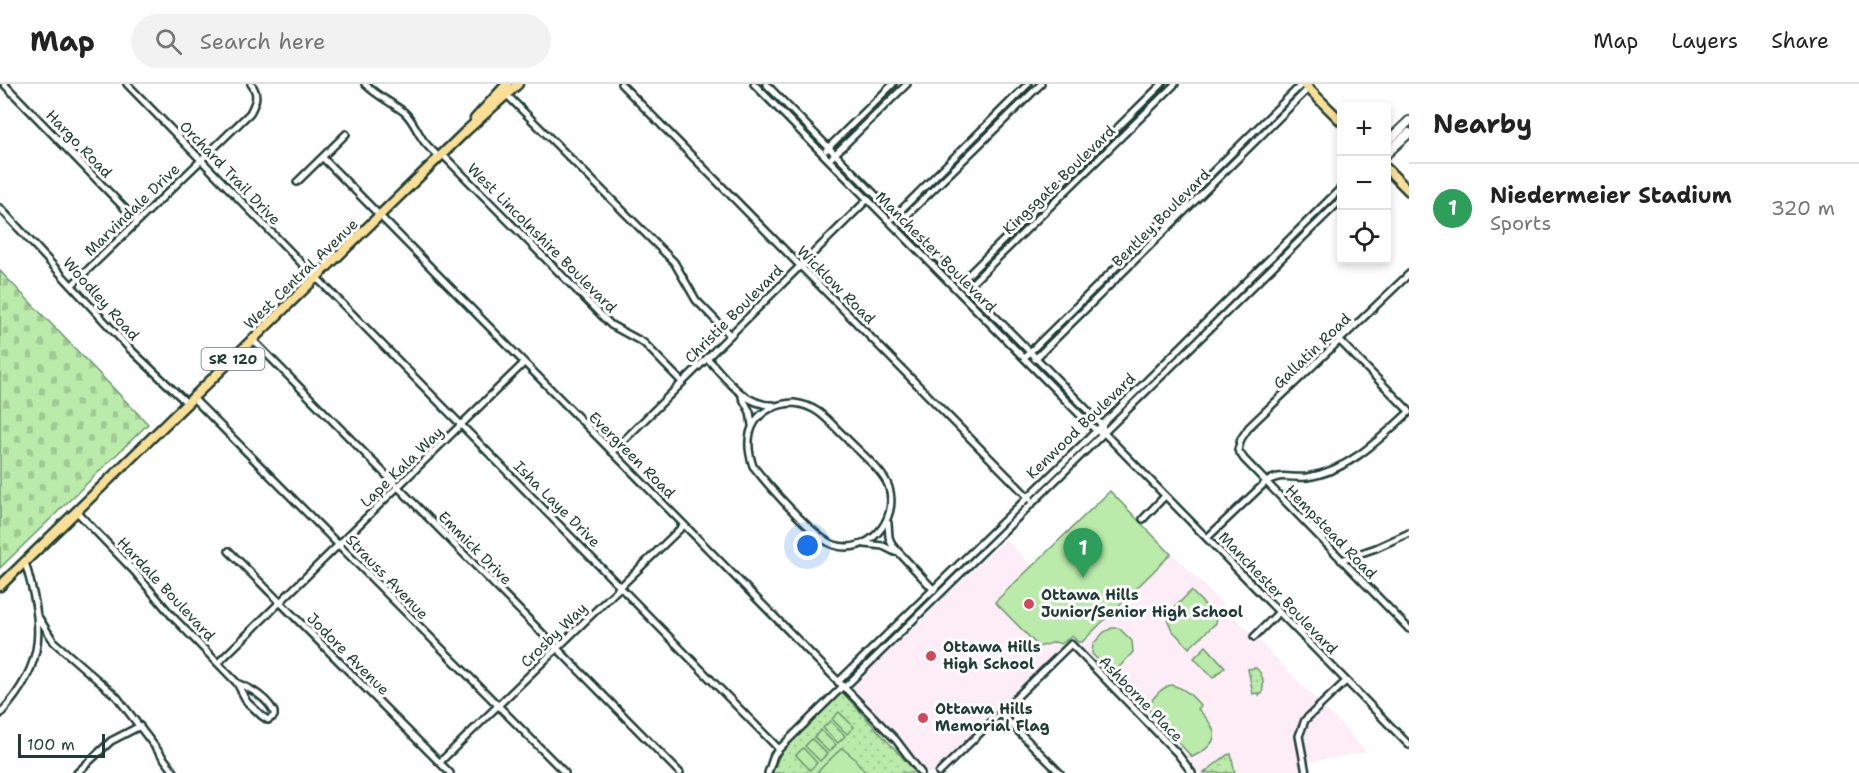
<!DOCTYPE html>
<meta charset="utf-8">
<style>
:root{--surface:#fff;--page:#f2f2f2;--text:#222;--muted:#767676;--line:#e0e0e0;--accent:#d1495b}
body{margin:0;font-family:"Shantell Sans",sans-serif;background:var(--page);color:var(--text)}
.controls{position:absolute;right:18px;top:18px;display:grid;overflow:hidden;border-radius:6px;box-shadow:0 3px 9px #0003}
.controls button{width:54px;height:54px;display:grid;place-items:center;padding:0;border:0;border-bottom:2px solid var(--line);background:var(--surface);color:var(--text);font:30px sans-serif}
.scale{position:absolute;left:18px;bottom:15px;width:87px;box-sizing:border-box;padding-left:6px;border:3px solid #1f3d34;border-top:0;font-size:16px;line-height:21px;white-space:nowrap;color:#1f3d34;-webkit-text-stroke:4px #fff;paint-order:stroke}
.you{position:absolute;left:808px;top:462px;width:21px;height:21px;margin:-15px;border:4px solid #fff;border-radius:50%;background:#1a73e8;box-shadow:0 0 0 9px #1a73e833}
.badge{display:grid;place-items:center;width:39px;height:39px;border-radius:50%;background:var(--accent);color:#fff;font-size:20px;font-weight:700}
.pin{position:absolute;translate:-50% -50px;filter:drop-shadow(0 2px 3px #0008)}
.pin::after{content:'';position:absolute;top:32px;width:21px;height:18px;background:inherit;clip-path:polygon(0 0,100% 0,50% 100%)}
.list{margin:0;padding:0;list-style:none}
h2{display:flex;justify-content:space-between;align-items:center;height:78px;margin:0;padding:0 24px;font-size:26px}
h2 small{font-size:20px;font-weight:400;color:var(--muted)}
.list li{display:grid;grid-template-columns:39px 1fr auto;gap:18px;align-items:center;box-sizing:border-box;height:90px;padding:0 24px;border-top:2px solid var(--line)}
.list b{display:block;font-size:22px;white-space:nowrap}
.list p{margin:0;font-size:20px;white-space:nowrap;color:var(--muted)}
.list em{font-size:20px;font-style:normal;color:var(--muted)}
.icon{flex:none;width:33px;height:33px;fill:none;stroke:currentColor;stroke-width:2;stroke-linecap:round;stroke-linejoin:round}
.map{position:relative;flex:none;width:1409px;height:689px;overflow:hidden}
header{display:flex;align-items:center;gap:36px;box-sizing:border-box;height:84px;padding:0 30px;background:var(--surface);border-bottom:2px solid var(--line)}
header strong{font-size:28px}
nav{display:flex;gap:33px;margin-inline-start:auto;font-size:21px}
.search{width:420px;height:54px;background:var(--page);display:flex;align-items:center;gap:15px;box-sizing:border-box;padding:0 21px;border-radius:33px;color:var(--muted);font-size:22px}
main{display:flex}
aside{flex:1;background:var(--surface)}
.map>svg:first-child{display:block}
</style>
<header>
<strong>Map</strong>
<div class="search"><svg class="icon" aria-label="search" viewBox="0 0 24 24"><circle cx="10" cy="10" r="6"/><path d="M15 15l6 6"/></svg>Search here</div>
<nav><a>Map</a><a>Layers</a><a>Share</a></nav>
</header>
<main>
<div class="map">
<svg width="1409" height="689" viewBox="0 0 1409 689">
<defs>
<pattern id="grass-dots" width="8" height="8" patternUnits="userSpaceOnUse" patternTransform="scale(1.5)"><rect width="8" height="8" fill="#bbebaa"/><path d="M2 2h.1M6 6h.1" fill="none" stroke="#a0ca93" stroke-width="1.8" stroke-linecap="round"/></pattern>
<pattern id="cemetery-stones" width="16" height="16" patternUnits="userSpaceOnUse" patternTransform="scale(1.5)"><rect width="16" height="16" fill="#bbebaa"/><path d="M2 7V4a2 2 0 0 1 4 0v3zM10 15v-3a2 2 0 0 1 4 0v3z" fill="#a0ca93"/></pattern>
</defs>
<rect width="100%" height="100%" fill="#fff"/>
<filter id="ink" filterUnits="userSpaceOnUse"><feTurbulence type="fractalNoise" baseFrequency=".0167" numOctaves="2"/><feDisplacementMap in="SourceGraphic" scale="12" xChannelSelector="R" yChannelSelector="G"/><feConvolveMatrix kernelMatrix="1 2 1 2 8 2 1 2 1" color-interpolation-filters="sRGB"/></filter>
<g filter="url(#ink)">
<path fill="#fdedf6" d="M1111 407 1352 652 1366 668 1300 680 1301 689H1198L1186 670 1074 559 933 689H927L851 604 1005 455 1033 482Z"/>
<g fill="url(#grass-dots)" stroke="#6d946f" stroke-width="1.5">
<path d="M1256 584C1264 591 1264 600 1262 610L1259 611V609L1253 610 1248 585Z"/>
<path d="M842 608 916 688 917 689H772L782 667Z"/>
<path d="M1231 670 1235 689H1204L1227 671Z"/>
</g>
<path fill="url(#cemetery-stones)" stroke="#6d946f" stroke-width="1.5" d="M0 187 148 340 0 484Z"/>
<g fill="#bbebaa" stroke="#6d946f" stroke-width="1.5">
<path d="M1110 407 1171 470 1082 558H1078L1072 552 1061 560 1055 558 1039 563 995 518Z"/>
<path d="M1191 507 1217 533 1216 539 1189 564 1172 546 1168 537 1173 525Z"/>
<path d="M1112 544H1119L1132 557 1133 568 1113 590 1092 570 1093 560 1104 548Z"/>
<path d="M1206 562 1225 583 1213 594 1194 574Z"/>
<path d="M1171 601C1185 604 1192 612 1201 622L1198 625C1219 646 1222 659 1192 673L1147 624C1154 613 1159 605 1171 601Z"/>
<path d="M839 628 854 643 847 650 832 635Z"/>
<path d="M830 637 845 652 838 659 823 644Z"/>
<path d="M821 646 836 661 829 668 814 653Z"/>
<path d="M812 655 827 670 820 677 805 662Z"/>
<path d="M803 664 817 679 810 686 796 671Z"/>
<path d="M842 664 854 674 866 689H816Z"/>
</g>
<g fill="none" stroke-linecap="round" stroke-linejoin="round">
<defs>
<g id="street">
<path d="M4 0 137 137"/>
<path d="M127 0 316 194"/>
<path d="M365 0C377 12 391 18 404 28 413 36 416 46 423 56 427 62 434 68 439 73"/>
<path d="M621 0 1030 415"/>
<path d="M754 0 1091 342 1099 348"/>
<path d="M766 0 1102 341 1104 349 1108 353 1409 661"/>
<path d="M505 9 674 178 696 216 730 251"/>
<path d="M826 66 893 0"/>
<path d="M442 70 611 241 644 259 682 298"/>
<path d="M832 73 907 0"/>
<path d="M323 74 896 656 921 689"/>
<path d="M297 98 346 50"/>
<path d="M0 124 130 265 188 320"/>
<path d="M893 134 1028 0"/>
<path d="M900 138 1041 0"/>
<path d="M1409 190 1249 343 1241 355 1238 366 1244 375 1409 545"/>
<path d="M317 194 779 665"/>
<path d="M960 199 1162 0"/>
<path d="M72 201 250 29C256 18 259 10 251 0"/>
<path d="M966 205 1175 0"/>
<path d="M253 256 680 689"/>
<path d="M1340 257 1409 327"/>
<path d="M1027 271 1302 0"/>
<path d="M707 274C725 293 744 322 773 321"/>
<path d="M1035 275 1309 4"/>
<path d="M742 313 750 328 752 341"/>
<path d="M193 314 565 689"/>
<path d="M794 319C819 322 828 337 845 353 857 366 885 388 889 404 899 436 868 472 834 461 815 455 767 400 753 382 741 347 756 321 794 319Z"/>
<path d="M612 368 868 115"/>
<path d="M77 428 134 487 172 532 237 599 247 618 262 632 268 636 274 632V628C267 614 252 605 237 599"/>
<path d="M1143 435 1165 412"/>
<path d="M888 439 889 453 892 461 934 506"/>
<path d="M1207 454 1266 398C1282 388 1290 395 1307 393 1348 387 1380 355 1409 328"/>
<path d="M865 460 883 462 895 468"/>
<path d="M229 467 450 689"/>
<path d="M1341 476 1376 464 1409 449"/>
<path d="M39 534 54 558 117 613 175 689"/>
<path d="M1254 553 1279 528"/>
<path d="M218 579 524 279"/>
<path d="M838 598 1096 347 1342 103"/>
<path d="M844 604 1342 115"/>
<path d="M1000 629 1060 689"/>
<path d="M0 630C48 578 43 541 25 478"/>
<path d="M440 678 684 441"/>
<path d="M77 689 111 657 140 642"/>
<path d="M768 689 774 671 779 665 843 602"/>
<path d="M939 689 1071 560 1177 669 1192 689"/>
<path d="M1306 689 1299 652 1305 636 1346 597"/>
</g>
<g id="secondary">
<path d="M1386 59 1409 37"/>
<path d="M1386 70 1409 49"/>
</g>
<g id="primary">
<path d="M1304 0 1342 38"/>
<path d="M475 35 507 0"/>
<path d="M1386 84 1409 107"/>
<path d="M0 502 466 47 518 0"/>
</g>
</defs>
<use href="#street" stroke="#1f3d34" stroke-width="10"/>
<use href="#secondary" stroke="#1f3d34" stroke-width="12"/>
<use href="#primary" stroke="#1f3d34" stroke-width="13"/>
<use href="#street" stroke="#fff" stroke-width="5"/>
<use href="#secondary" stroke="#fff" stroke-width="8"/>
<use href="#primary" stroke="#fbdf96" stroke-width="8"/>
</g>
</g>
<g fill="#d1495b" stroke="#fff" stroke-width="2">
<circle cx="1029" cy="520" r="6"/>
<circle cx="931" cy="572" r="6"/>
<circle cx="923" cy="634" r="6"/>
</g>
<g text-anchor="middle" stroke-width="6" stroke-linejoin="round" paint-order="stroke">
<rect fill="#fff" stroke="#627771" stroke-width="1.5" x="201.5" y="264" width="63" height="22" rx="4.5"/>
<g font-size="14" font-weight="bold" fill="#1f3d34">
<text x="233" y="280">SR 120</text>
</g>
<g font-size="15" fill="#1f3d34" stroke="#fff">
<text transform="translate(79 60) rotate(46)" y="5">Hargo Road</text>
<text transform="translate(230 89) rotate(46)" y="5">Orchard Trail Drive</text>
<text transform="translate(1059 96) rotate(-44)" y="5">Kingsgate Boulevard</text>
<text transform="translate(132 126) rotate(-44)" y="5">Marvindale Drive</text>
<text transform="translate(1161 134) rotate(-45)" y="5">Bentley Boulevard</text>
<text transform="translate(542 154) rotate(45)" y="5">West Lincolnshire Boulevard</text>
<text transform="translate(936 168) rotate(45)" y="5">Manchester Boulevard</text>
<text transform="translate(301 190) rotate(-44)" y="5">West Central Avenue</text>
<text transform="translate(836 201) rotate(45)" y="5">Wicklow Road</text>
<text transform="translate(101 215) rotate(48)" y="5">Woodley Road</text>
<text transform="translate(734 230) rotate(-45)" y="5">Christie Boulevard</text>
<text transform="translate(1312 267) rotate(-44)" y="5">Gallatin Road</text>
<text transform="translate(1081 342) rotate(-44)" y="5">Kenwood Boulevard</text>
<text transform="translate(632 371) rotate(45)" y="5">Evergreen Road</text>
<text transform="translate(402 383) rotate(-44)" y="5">Lape Kala Way</text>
<text transform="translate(557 420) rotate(45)" y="5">Isha Laye Drive</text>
<text transform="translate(1331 448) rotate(46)" y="5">Hempstead Road</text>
<text transform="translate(475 464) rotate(45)" y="5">Emmick Drive</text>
<text transform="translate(387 493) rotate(46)" y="5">Strauss Avenue</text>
<text transform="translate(166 505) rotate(47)" y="5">Hardale Boulevard</text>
<text transform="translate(1278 509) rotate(46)" y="5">Manchester Boulevard</text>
<text transform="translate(554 551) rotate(-44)" y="5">Crosby Way</text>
<text transform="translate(348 570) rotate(45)" y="5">Jodore Avenue</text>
<text transform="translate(1141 615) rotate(46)" y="5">Ashborne Place</text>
</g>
<g font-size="15" font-weight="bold" fill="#1f3d34" stroke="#fff" text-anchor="start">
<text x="1041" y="516">Ottawa Hills<tspan x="1041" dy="17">Junior/Senior High School</tspan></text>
<text x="943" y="568">Ottawa Hills<tspan x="943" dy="17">High School</tspan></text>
<text x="935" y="630">Ottawa Hills<tspan x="935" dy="17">Memorial Flag</tspan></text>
</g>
</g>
</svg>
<div class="controls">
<button>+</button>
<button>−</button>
<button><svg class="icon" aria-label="locate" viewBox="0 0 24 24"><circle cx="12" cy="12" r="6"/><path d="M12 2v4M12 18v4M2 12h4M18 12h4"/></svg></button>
</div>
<div class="scale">100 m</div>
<div class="you"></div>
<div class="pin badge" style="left:1083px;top:494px;background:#2e9e5b">1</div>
</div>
<aside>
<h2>Nearby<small></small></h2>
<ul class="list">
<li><span class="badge" style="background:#2e9e5b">1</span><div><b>Niedermeier Stadium</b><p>Sports</p></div><em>320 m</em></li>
</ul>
</aside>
</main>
